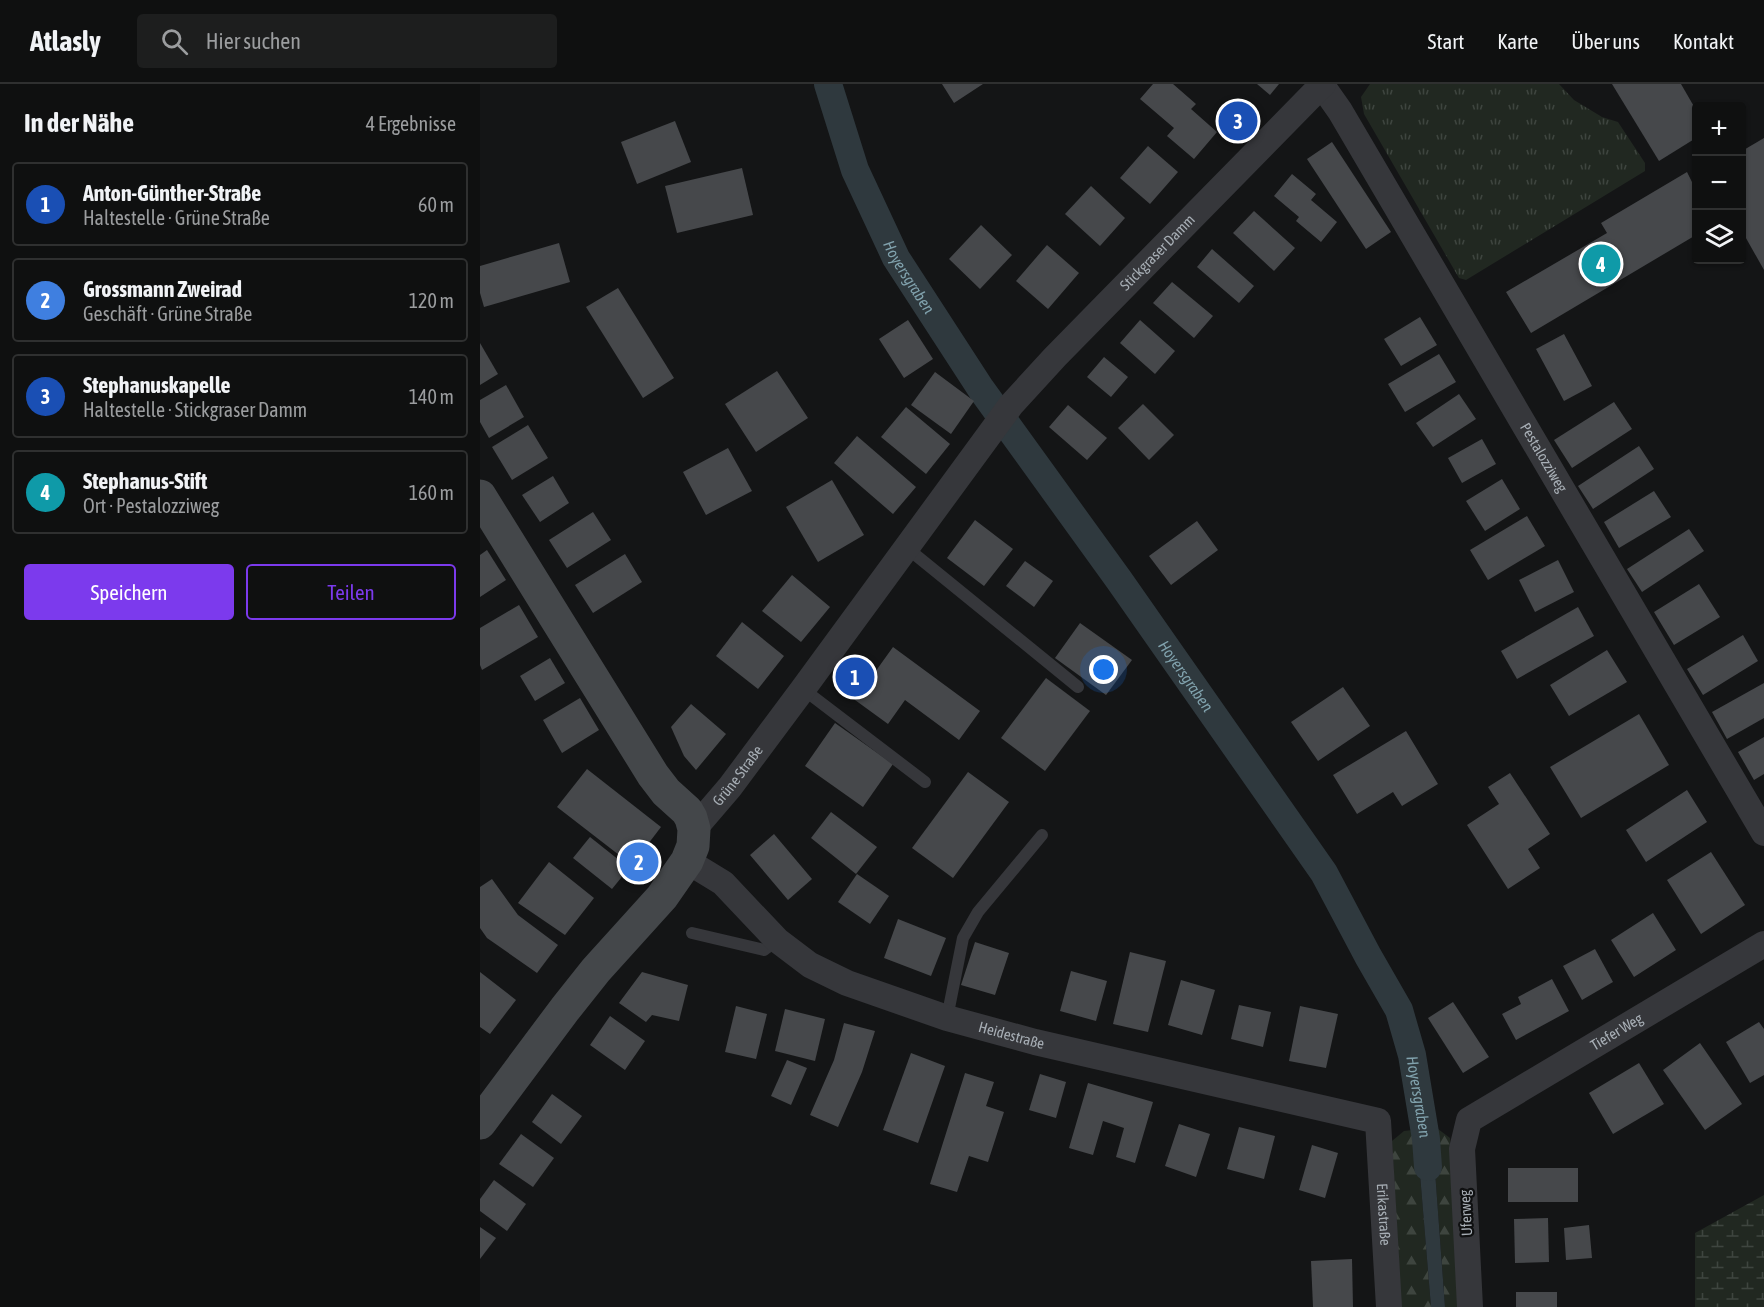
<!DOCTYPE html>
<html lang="de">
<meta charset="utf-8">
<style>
:root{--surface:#0f1010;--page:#1d1e1e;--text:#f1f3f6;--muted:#9b9d9f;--line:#2f3030;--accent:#7c3aed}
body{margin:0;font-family:"Asap Condensed",sans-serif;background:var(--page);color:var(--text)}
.controls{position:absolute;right:18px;top:18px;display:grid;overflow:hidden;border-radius:6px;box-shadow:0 2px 4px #0004}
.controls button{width:54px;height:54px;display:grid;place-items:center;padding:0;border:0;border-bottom:2px solid var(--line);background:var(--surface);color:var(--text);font:30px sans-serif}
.you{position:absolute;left:624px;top:586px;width:21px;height:21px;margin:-15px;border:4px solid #fff;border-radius:50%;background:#1a73e8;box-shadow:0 0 0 9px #1a73e833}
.badge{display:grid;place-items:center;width:39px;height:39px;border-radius:50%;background:var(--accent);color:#fff;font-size:20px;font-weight:700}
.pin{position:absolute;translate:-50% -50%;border:3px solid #fff;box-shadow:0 2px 6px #0006}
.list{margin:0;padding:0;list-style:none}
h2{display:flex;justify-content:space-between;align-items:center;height:78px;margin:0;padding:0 24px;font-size:26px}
h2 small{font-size:20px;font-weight:400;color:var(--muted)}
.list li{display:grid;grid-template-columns:39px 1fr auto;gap:18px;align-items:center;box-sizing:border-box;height:84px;margin:0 12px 12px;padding:0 12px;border:2px solid var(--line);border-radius:6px}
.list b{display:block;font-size:22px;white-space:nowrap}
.list p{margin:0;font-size:20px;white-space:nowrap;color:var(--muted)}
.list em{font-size:20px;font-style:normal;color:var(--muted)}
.actions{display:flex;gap:12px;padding:18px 24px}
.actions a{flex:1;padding:14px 0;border:2px solid var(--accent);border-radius:6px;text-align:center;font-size:21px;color:var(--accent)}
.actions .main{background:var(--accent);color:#fff}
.icon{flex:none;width:33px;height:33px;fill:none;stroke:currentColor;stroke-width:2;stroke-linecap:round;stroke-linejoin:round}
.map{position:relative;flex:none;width:1284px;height:1223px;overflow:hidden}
header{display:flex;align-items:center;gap:36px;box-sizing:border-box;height:84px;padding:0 30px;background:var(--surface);border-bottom:2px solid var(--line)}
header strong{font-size:28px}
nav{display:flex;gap:33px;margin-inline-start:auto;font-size:21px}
.search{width:420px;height:54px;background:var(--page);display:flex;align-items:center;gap:15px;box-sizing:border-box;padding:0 21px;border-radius:6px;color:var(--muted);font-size:22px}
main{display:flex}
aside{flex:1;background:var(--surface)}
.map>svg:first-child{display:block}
</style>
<header>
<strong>Atlasly</strong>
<div class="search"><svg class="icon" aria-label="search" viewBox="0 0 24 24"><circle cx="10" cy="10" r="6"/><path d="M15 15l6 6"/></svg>Hier suchen</div>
<nav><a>Start</a><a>Karte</a><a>Über uns</a><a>Kontakt</a></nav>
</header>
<main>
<aside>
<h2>In der Nähe<small>4 Ergebnisse</small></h2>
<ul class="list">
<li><span class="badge" style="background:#1a4fb4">1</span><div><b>Anton-Günther-Straße</b><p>Haltestelle · Grüne Straße</p></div><em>60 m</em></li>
<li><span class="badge" style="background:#3f7fe0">2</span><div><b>Grossmann Zweirad</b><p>Geschäft · Grüne Straße</p></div><em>120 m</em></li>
<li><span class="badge" style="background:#1a4fb4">3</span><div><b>Stephanuskapelle</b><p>Haltestelle · Stickgraser Damm</p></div><em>140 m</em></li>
<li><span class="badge" style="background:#0f9aa8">4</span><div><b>Stephanus-Stift</b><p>Ort · Pestalozziweg</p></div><em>160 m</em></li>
</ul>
<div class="actions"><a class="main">Speichern</a><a>Teilen</a></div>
</aside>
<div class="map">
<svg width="1284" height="1223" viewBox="0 0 1284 1223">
<defs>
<pattern id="forest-firs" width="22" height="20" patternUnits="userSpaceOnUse" patternTransform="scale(1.5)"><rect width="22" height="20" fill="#212821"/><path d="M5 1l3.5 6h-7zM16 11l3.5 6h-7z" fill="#3e453f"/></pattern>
<pattern id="wetland-marsh" width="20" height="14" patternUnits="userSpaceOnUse" patternTransform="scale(1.5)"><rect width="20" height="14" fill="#212821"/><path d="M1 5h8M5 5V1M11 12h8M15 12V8" fill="none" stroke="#3e453f"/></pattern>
<pattern id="park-tufts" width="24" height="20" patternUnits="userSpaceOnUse" patternTransform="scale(1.5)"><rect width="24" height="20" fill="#212821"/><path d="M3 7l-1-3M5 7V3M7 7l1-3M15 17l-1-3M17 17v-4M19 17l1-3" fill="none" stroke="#3e453f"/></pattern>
</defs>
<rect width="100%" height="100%" fill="#141516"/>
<g fill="url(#forest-firs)">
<path d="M958 1045 970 1054 980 1223H965L952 1046Z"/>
<path d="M933 1046 939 1078 951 1223H921L912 1057 924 1047Z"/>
</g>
<path fill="url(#wetland-marsh)" d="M1284 1111V1223H1215V1149Z"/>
<path fill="url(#park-tufts)" d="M890 0H1079L1094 16 1122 33 1138 38 1165 79V87L986 196 979 194 884 30 881 13Z"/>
<path fill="#2f393e" d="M933 1046H952L965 1223H951L939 1078Z"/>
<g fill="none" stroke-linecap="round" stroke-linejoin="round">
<path stroke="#2f393e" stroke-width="28" id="s1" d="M348 0 375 86 416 174 501 305 639 496 844 789 888 872 919 926 932 971 946 1055 948 1083"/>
</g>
<g fill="#46484b">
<path d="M462 0H503L474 19Z"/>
<path d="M673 0H693L716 20 711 25 737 48 714 75 687 52 694 44 660 15Z"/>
<path d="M777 0H799L790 11Z"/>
<path d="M1132 0H1201L1216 26V54L1179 77Z"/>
<path d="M195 37 211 78 157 100 141 58Z"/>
<path d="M1284 54V186L1262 147V67Z"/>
<path d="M852 58 911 148 886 165 827 75Z"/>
<path d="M668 62 698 88 670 120 640 94Z"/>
<path d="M262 84 273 131 197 149 185 102Z"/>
<path d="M1207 88 1212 98 1216 95V151L1051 249 1026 208 1127 149 1121 139Z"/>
<path d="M812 90 836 110 831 116 857 138 841 158 816 137 819 133 794 112Z"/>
<path d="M611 102 645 134 620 162 585 130Z"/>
<path d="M774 127 815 164 794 187 753 149Z"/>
<path d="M501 141 532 171 500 205 469 175Z"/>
<path d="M79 159 90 198 4 223 0 209V182Z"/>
<path d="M567 161 599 189 568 225 536 197Z"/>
<path d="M732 165 774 202 759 219 717 183Z"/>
<path d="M692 198 733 232 714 254 673 219Z"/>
<path d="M138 204 194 294 163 314 106 223Z"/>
<path d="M940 233 957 261 921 282 904 255Z"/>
<path d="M428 236 453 275 424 294 399 255Z"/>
<path d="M660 236 695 267 675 290 640 259Z"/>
<path d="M1084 250 1112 302 1084 317 1056 265Z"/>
<path d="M0 259 18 290 0 301Z"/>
<path d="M959 270 976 298 925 328 908 300Z"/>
<path d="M624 273 648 293 631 313 607 293Z"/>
<path d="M297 287 328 334 276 368 245 320Z"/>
<path d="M455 288 494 317 471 350 431 321Z"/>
<path d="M26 301 44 333 9 354 0 338V316Z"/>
<path d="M979 310 996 335 953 363 936 339Z"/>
<path d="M1134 318 1152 345 1092 384 1074 356Z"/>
<path d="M663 320 694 351 669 376 638 344Z"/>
<path d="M588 321 627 354 607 376 569 343Z"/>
<path d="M426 323 470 360 446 390 401 353Z"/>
<path d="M48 341 68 374 32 396 12 363Z"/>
<path d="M377 352 436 403 413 430 354 379Z"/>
<path d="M1002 355 1016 380 982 399 968 374Z"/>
<path d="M1159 362 1174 385 1113 425 1098 402Z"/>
<path d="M248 364 272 407 226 431 203 388Z"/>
<path d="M73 392 89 419 60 438 42 411Z"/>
<path d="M1022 395 1040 425 1005 447 986 417Z"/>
<path d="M352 396 384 451 338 478 306 423Z"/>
<path d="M1174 407 1191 433 1139 464 1124 438Z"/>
<path d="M113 428 131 456 87 484 69 456Z"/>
<path d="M1047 432 1065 462 1008 496 990 466Z"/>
<path d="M495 436 533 465 504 502 467 474Z"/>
<path d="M717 437 738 466 691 501 669 472Z"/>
<path d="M1209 445 1224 467 1162 508 1147 485Z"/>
<path d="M7 466 26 496 0 513V471Z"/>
<path d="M145 470 162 498 113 529 95 501Z"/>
<path d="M1078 476 1094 508 1055 528 1039 496Z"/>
<path d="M545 477 573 497 554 523 526 502Z"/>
<path d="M312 491 350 523 321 558 282 527Z"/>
<path d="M1219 500 1240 533 1194 561 1174 528Z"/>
<path d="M39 521 58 553 2 586 0 581V544Z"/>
<path d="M1098 523 1114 552 1037 595 1021 567Z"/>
<path d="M262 538 304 572 278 605 236 572Z"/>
<path d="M600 539 652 576 626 611 575 574Z"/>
<path d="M1263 551 1278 577 1223 611 1207 585Z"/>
<path d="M413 563 500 627 479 656 425 616 408 640 375 616Z"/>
<path d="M1127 566 1147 598 1089 632 1070 601Z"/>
<path d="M70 574 85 599 55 617 40 592Z"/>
<path d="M566 594 610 627 565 687 521 654Z"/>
<path d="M1284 599V634L1247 655 1232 628Z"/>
<path d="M863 603 890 642 838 677 811 638Z"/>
<path d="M100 614 119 646 82 669 63 636Z"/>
<path d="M211 620 246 650 216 686 204 672 191 643Z"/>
<path d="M1159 630 1189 681 1101 734 1070 683Z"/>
<path d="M355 639 413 680 383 723 325 682Z"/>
<path d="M926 647 958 700 922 722 913 708 877 730 853 691Z"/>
<path d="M1284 653V690L1274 696 1258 668Z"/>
<path d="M107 685 181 743 152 781 77 723Z"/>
<path d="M488 688 529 718 473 794 432 764Z"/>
<path d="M1030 689 1070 750 1048 765 1060 784 1028 805 987 741 1019 720 1008 703Z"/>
<path d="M1207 706 1227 738 1166 778 1146 746Z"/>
<path d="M351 728 397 763 376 790 331 754Z"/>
<path d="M294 750 332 795 308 816 270 771Z"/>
<path d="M110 753 149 784 132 805 93 774Z"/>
<path d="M1231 768 1265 821 1221 850 1187 796Z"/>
<path d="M69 778 114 814 85 851 38 819Z"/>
<path d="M377 790 409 812 390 840 358 818Z"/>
<path d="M12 795 38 831 78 861 57 889 7 854 0 844V803Z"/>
<path d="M1173 829 1196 866 1154 893 1131 856Z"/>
<path d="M418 835 466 854 451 892 404 874Z"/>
<path d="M495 858 529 869 515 911 481 901Z"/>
<path d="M1115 865 1133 898 1102 916 1083 882Z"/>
<path d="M650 868 686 877 668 948 633 940Z"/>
<path d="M591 887 627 897 616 937 580 927Z"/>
<path d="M0 888 36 916 10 950 0 943Z"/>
<path d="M162 888 208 901 199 937 172 931 166 938 139 919Z"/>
<path d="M1072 895 1089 927 1036 956 1022 930 1041 920 1038 913Z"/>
<path d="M701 896 735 906 722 951 688 941Z"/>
<path d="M973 918 1009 973 983 989 948 934Z"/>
<path d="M759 921 791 928 783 963 751 955Z"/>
<path d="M256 922 287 930 276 975 245 968Z"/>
<path d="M820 922 858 930 846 984 809 977Z"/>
<path d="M305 925 345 935 335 977 295 967Z"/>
<path d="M130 932 165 957 145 986 110 961Z"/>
<path d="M1279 938 1284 945V991L1270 999 1246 958Z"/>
<path d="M364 939 395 947 382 988 358 1043 330 1031 354 976Z"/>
<path d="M1220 959 1262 1020 1225 1046 1183 986Z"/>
<path d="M431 969 465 982 438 1059 403 1046Z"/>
<path d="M307 976 327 984 311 1021 291 1012Z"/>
<path d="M1159 979 1184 1020 1133 1050 1109 1009Z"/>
<path d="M485 989 514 998 506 1022 524 1028 508 1078 489 1072 477 1108 450 1100Z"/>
<path d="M560 990 586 998 576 1034 549 1026Z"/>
<path d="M608 999 673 1018 655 1079 636 1073 644 1044 623 1037 613 1071 589 1064Z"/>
<path d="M72 1010 102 1032 81 1060 52 1038Z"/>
<path d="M699 1040 730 1050 716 1093 685 1082Z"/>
<path d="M759 1043 795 1052 784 1095 747 1085Z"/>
<path d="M41 1050 74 1074 53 1103 19 1080Z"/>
<path d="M832 1061 858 1069 845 1114 819 1106Z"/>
<rect x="1028" y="1084" width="70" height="34"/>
<path d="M14 1096 46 1120 27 1147 0 1127V1115Z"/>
<path d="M1068 1134 1069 1178 1035 1179 1034 1135Z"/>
<path d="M1109 1141 1112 1174 1086 1176 1084 1144Z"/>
<path d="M0 1143 16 1154 0 1175Z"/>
<path d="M872 1175 873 1223H833L831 1177Z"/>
<rect x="1036" y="1208" width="41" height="15"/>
</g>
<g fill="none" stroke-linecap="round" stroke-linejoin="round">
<g stroke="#36373b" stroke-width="12">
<path d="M427 464 598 603"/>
<path d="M323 605 445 698"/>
<path d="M212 849 284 866 297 856"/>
<path d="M467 934 483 854 498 828 562 751"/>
</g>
<g stroke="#36373b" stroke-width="26">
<path id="s2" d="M841 0 860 27 1284 749"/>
<path id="s3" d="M214 745 250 703 323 605 531 321 575 273 843 0"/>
<path id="s4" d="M207 777 243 799 297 856 330 881 367 899 467 934 555 958 898 1037 909 1223"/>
<path id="s5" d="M990 1223 982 1065 989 1036 1284 860"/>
</g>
<path stroke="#44474a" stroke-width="33" d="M0 412 173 691 186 708 207 727 211 734 214 745 213 762 207 777 182 813 116 886 85 925 0 1039"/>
</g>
<g text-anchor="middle" stroke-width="4.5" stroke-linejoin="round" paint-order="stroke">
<g font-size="15" fill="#a7aeb5" stroke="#0f1011">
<text dy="5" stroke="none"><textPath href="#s3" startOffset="741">Stickgraser Damm</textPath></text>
<text dy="5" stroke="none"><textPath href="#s2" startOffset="435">Pestalozziweg</textPath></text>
<text dy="5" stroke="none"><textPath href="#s3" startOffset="69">Grüne Straße</textPath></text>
<text dy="5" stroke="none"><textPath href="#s5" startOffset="360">Tiefer Weg</textPath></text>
<text dy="5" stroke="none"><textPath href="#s4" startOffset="376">Heidestraße</textPath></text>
<text transform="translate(986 1129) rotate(-93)" y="5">Uferweg</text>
<text dy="5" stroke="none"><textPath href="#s4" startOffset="846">Erikastraße</textPath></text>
</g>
<g font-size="16" font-style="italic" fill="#81a2ad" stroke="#0f1011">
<text dy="6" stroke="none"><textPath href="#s1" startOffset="210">Hoyersgraben</textPath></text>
<text dy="6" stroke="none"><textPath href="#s1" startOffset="696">Hoyersgraben</textPath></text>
<text dy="6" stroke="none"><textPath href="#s1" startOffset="1182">Hoyersgraben</textPath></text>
</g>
</g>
</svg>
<div class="controls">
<button>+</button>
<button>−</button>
<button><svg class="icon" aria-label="layers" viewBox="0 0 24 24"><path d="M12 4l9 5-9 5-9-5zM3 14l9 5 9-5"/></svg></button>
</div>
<div class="you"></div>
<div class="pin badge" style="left:375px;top:593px;background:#1a4fb4">1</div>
<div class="pin badge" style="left:159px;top:778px;background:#3f7fe0">2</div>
<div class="pin badge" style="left:758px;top:37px;background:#1a4fb4">3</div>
<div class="pin badge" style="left:1121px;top:180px;background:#0f9aa8">4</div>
</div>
</main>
